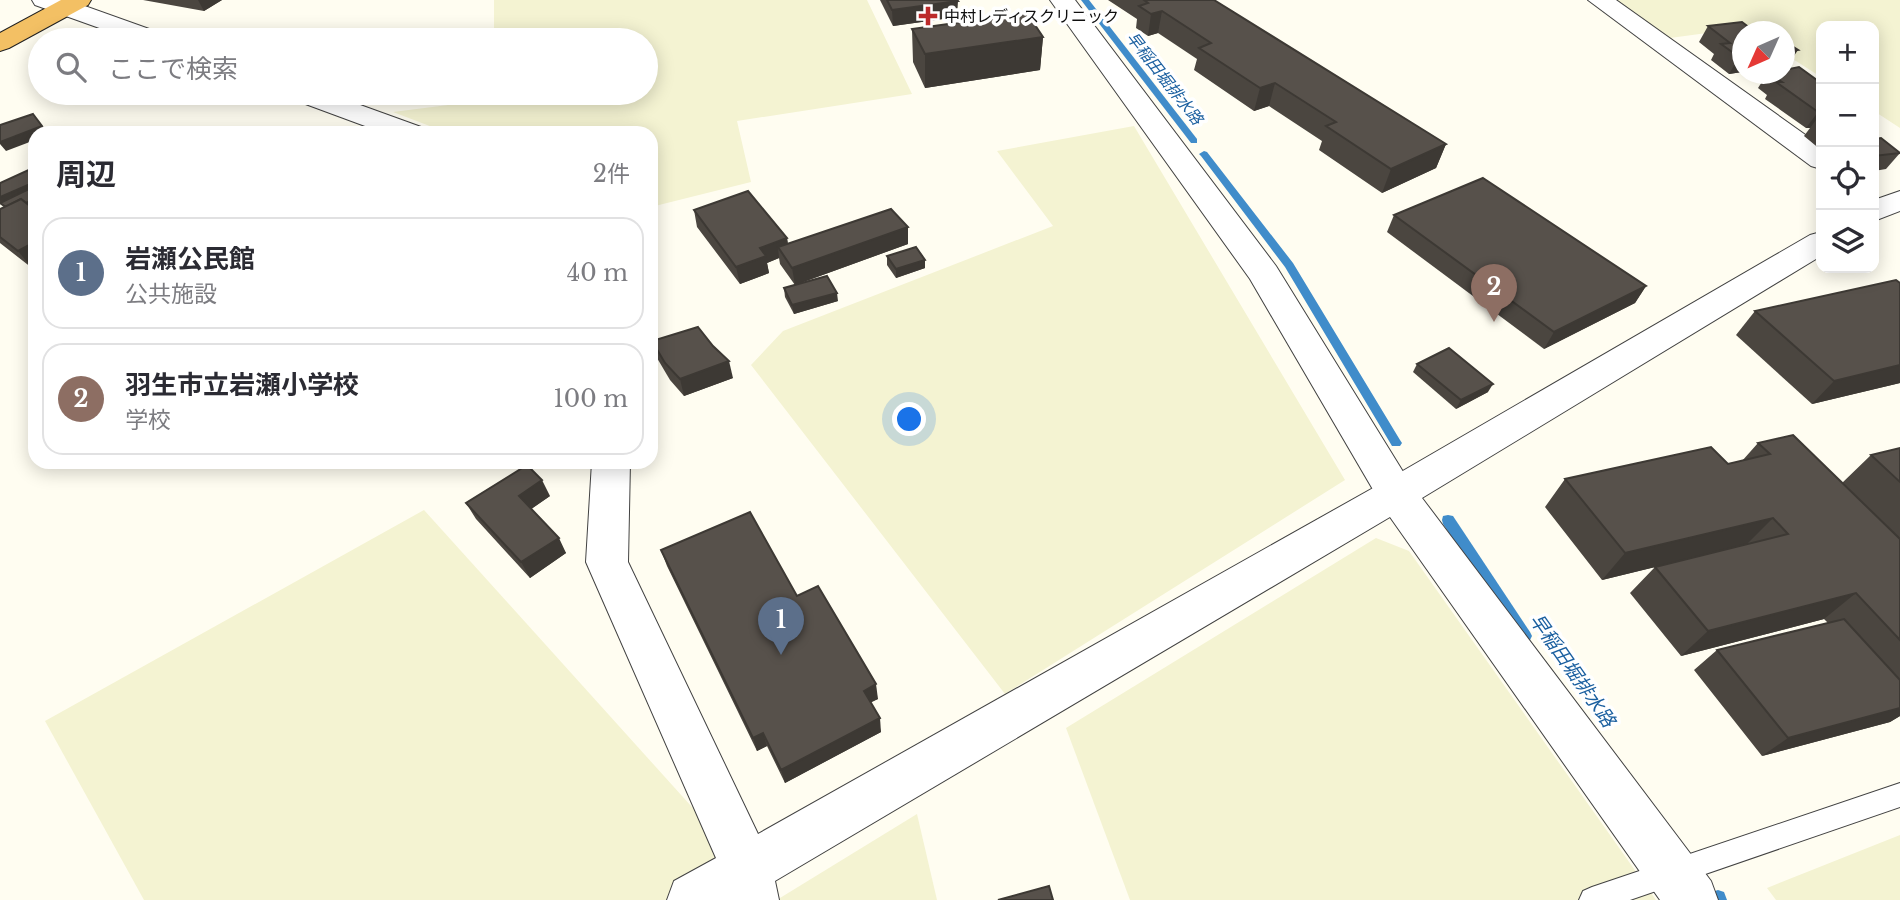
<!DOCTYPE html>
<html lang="ja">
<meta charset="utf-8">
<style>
:root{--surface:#fff;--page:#f7f7f7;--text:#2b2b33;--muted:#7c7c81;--line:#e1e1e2;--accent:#d93025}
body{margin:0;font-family:"Libre Baskerville","Noto Sans JP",serif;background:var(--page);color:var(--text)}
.controls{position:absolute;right:21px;top:21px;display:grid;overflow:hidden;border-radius:14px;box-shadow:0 4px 18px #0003}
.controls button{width:63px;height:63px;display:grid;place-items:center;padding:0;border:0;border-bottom:2px solid var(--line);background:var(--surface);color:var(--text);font:35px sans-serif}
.compass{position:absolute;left:1732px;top:21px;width:63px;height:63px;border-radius:50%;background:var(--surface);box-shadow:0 4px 18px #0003;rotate:225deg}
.you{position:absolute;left:910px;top:420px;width:24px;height:24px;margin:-18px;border:5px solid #fff;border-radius:50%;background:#1a73e8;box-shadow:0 0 0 10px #1a73e833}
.badge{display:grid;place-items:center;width:46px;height:46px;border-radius:50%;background:var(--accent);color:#fff;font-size:23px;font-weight:700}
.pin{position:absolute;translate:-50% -58px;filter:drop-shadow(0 2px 4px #0008)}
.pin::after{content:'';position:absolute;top:37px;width:24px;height:21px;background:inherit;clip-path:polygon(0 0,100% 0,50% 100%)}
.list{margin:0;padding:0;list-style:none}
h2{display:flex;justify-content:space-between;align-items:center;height:91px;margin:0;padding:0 28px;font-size:30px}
h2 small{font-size:23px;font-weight:400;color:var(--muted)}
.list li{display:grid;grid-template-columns:46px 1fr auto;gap:21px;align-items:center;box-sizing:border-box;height:112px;margin:0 14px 14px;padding:0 14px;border:2px solid var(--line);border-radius:21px}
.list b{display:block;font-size:26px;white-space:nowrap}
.list p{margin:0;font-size:23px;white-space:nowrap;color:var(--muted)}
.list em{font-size:23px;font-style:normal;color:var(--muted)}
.icon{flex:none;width:38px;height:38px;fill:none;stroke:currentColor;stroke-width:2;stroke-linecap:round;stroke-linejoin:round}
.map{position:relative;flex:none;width:1900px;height:900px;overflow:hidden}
.search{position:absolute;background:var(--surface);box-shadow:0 4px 18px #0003;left:28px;top:28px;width:630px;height:77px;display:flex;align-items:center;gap:18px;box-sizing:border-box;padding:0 24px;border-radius:38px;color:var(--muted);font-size:26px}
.panel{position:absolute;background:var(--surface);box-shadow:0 4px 18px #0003;left:28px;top:126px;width:630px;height:343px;border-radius:21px}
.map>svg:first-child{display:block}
</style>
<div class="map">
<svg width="1900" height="900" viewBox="0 0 1900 900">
<rect width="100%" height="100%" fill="#fffdf1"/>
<g fill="#f4f3d2">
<path d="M494 0H867L912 94 737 121 751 182 651 207V133H448L393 112 495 99V93H646V40H494Z"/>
<path d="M1616 0H1900V128L1874 111V26H1821V77L1785 54 1784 32 1750 31 1744 28 1670 38Z"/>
<path d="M1134 126 1345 480 1005 694 751 365 783 331 1053 226 997 151Z"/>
<path d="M424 510 747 868 693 900H144L45 721Z"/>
<path d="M1376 538 1409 551 1656 900H1130L1066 728Z"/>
<path d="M917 814 937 900H780V898Z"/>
<path d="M1900 835V900H1776L1767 888Z"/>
</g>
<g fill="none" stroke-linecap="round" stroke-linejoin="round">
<g fill="#408cca" fill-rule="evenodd">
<path d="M1081 0H1089L1197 139V143H1191Z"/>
<path d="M1204 151 1207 152 1293 263 1400 440 1402 443 1400 446H1392L1285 267 1201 156 1199 154Z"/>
<path d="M1448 515 1453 516 1530 632 1532 636 1530 640 1525 642 1520 640 1443 524 1442 520 1443 516Z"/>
<path d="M1718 890 1724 892 1727 900H1710L1712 892Z"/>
</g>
<defs>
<path id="service" d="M1900 783V807L1630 900H1579L1583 891 1592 887Z"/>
<g id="minor">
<path d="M32 0H68L166 35 170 40H133L35 5Z"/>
<path d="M1588 0H1616L1821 146V169L1811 166Z"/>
<path d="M288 93H327L421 127 425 133H384L292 99Z"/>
<path d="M1900 191V211L1874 221V200Z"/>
<path d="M1821 232V256L1422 498 1711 881 1718 900H1660L1390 517 775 881 779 900H667L674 881 716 858 586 562 592 462H630L628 562 758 834 1382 483 1810 235Z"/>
</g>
<path id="tertiary" d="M1050 0H1075L1276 266 1410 483 1416 494 1410 505 1396 510 1382 505 1250 279Z"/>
<path id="trunk" d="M61 0H91L88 5 9 48 0 51V33Z"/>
</defs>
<use href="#service" stroke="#424242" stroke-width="2"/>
<use href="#minor" stroke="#424242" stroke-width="2"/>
<use href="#tertiary" stroke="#424242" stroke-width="2"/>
<use href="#trunk" stroke="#202020" stroke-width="2"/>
<use href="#service" fill="#fff" fill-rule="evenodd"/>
<use href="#minor" fill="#fff" fill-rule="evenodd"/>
<use href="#tertiary" fill="#fff" fill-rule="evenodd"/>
<use href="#trunk" fill="#f3c064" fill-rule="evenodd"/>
</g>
<g fill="#4b4640">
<path d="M143 0H222L204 11Z"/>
<path d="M880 0H957V17L893 26Z"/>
<path d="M1108 0H1214L1446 144 1436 168 1382 193 1319 150 1322 141 1269 106 1254 111 1194 70 1197 59 1158 33 1148 36 1136 28 1137 19Z"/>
<path d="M1742 22V72L1729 74 1711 60 1714 54 1699 42 1708 26Z"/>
<path d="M912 29 1043 37 1040 70 925 88 913 62Z"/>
<path d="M1767 74H1784L1821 83V150L1804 136 1810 128H1806L1765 99 1767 95 1758 88Z"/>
<path d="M1874 139 1900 153 1886 169 1874 171Z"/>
<path d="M0 183 32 268 0 243V209L4 207 0 203Z"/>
<path d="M694 210 787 238 788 244H908L795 285 780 264 779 258 767 263 769 273 740 284 697 227Z"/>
<path d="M1394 215 1646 286 1635 303 1544 349 1387 232Z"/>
<path d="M887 256 925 260V268L896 278 887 265Z"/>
<path d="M784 288 838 301 794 314 785 297Z"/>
<path d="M1755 311 1900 383 1812 404 1736 335Z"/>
<path d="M652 341 733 378 684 396 670 380 657 358Z"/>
<path d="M1417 364 1488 392 1456 409 1413 372Z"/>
<path d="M1758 443 1842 483 1871 455 1900 448V716L1890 722 1762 756 1694 670 1717 650 1828 623 1824 619 1681 656 1630 593 1655 567 1659 566 1602 580 1545 507 1565 479 1728 464 1742 461Z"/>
<path d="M550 496 531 509 566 553 530 578 476 519 466 503Z"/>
<path d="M661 550 797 596 878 699 870 702 881 732 785 783 767 746 757 751 667 566Z"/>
</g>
<g fill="#3d3934">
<path d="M198 0H222L204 11Z"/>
<path d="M958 1 957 17 893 26 892 10Z"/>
<path d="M1162 11 1158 33 1148 36 1151 14Z"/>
<path d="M1043 37 1040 70 925 88V54Z"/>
<path d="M1798 50 1787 66 1784 67V52Z"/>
<path d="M1739 57H1742V72L1729 74Z"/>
<path d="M1275 83 1269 106 1254 111 1260 88Z"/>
<path d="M1821 111V124L1816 120 1810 128H1806L1818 112Z"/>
<path d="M42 126 48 133H35V140L6 151 0 144V142Z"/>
<path d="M1446 144 1436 168 1382 193 1391 169Z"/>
<path d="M35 182V193L3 205 0 201V197Z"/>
<path d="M35 199V211L11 210Z"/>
<path d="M908 227V244L795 285 792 268Z"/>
<path d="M787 238 789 255 778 247 779 258 767 263 769 273 740 284 736 267 760 248Z"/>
<path d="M35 242V266L32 268 18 251Z"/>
<path d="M925 260V268L896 278V269Z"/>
<path d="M1646 286 1635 303 1544 349 1554 332Z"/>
<path d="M837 293 838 301 794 314 792 305Z"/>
<path d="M729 361 733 378 684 396 680 379Z"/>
<path d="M1900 365V383L1812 404 1834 381Z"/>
<path d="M1493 384 1488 392 1456 409 1461 400Z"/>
<path d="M542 480 550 496 527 512 519 496Z"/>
<path d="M1773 518 1746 545 1602 580 1625 553Z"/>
<path d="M559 538 566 553 530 578 521 562Z"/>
<path d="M1856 593 1824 619 1681 656 1708 631Z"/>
<path d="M876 684 878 699 866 705 864 691Z"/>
<path d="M1900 708V716L1890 722 1762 756 1788 738Z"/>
<path d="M880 718 881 732 785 783 781 770Z"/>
<path d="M763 733 767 746 757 751 753 738Z"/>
</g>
<g fill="#57514b" stroke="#3d3934" stroke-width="2">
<path d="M887 0H957L958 1 892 10Z"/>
<path d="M1144 0H1214L1446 144 1391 169 1326 126 1336 122 1275 83 1260 88 1199 48 1211 43 1162 11 1151 14 1139 6 1148 3Z"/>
<path d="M1027 13 1043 37 925 54 912 29Z"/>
<path d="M1742 22 1755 32H1742V57H1739L1721 44 1730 43 1708 26Z"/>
<path d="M1784 41 1798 50 1784 52Z"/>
<path d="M1799 67 1821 83V111L1818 112 1776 82H1782L1770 74H1784V70Z"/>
<path d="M33 114 42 126 0 142V125Z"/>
<path d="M1881 138 1900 153 1874 156V139Z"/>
<path d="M35 167V182L0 197V183Z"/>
<path d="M1483 178 1646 286 1554 332 1394 215Z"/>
<path d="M35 186V199L26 203 21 199 6 207 0 203Z"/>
<path d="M748 191 787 238 760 248 766 256 736 267 694 210Z"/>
<path d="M21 199 35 210V242L18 251 0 237V209Z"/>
<path d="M891 209 908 227 792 268 778 247Z"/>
<path d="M916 247 925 260 896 269 887 256Z"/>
<path d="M827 276 837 293 792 305 784 288Z"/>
<path d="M1896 280 1900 283V365L1834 381 1755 311Z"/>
<path d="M698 327 713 346 729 361 680 379 665 363 652 341Z"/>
<path d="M1449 348 1493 384 1461 400 1417 364Z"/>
<path d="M1793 435 1900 539V640L1856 593 1708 631 1655 567 1788 534 1773 518 1625 553 1565 479 1711 447 1728 464 1770 454 1758 443Z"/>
<path d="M1900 448V482L1871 455Z"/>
<path d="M527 465 542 480 519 496 559 538 521 562 466 503Z"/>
<path d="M750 512 797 596 818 586 876 684 864 691 880 718 781 770 763 733 753 738 661 550Z"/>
<path d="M1844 619 1900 680V708L1788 738 1717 650Z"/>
<path d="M1049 886 1053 900H998Z"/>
</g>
<path fill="#bc2a2a" stroke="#fff" stroke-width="2.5" d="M924.5 5.5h7v7h7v7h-7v7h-7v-7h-7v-7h7z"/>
<g text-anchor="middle" stroke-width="7" stroke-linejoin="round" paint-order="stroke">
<g font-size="16" fill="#0f0f0f" stroke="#fff" text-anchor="start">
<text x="944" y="22">中村レディスクリニック</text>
</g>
<g font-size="16" font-style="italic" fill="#1a5f9f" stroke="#fff">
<text transform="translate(1165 78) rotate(52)" y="6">早稲田堀排水路</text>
</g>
<g font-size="19" font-style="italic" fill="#1a5f9f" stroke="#fff">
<text transform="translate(1573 670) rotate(55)" y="7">早稲田堀排水路</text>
</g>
</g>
</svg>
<div class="controls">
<button>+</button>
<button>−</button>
<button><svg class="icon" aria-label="locate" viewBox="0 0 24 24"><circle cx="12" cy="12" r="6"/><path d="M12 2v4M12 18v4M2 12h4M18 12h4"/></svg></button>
<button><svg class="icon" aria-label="layers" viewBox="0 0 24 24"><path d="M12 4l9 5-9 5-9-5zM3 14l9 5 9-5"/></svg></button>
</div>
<svg class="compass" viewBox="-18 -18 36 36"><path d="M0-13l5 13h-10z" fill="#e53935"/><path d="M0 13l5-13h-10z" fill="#7c7c81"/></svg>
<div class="you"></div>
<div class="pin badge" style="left:781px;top:655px;background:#5c6f8a">1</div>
<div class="pin badge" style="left:1494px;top:322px;background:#8d6e63">2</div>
<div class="search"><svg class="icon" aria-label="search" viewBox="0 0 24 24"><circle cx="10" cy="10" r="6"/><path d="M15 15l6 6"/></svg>ここで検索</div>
<section class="panel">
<h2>周辺<small>2件</small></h2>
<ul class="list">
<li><span class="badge" style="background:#5c6f8a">1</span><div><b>岩瀬公民館</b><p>公共施設</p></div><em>40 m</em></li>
<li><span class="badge" style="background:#8d6e63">2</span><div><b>羽生市立岩瀬小学校</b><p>学校</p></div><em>100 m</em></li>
</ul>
</section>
</div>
